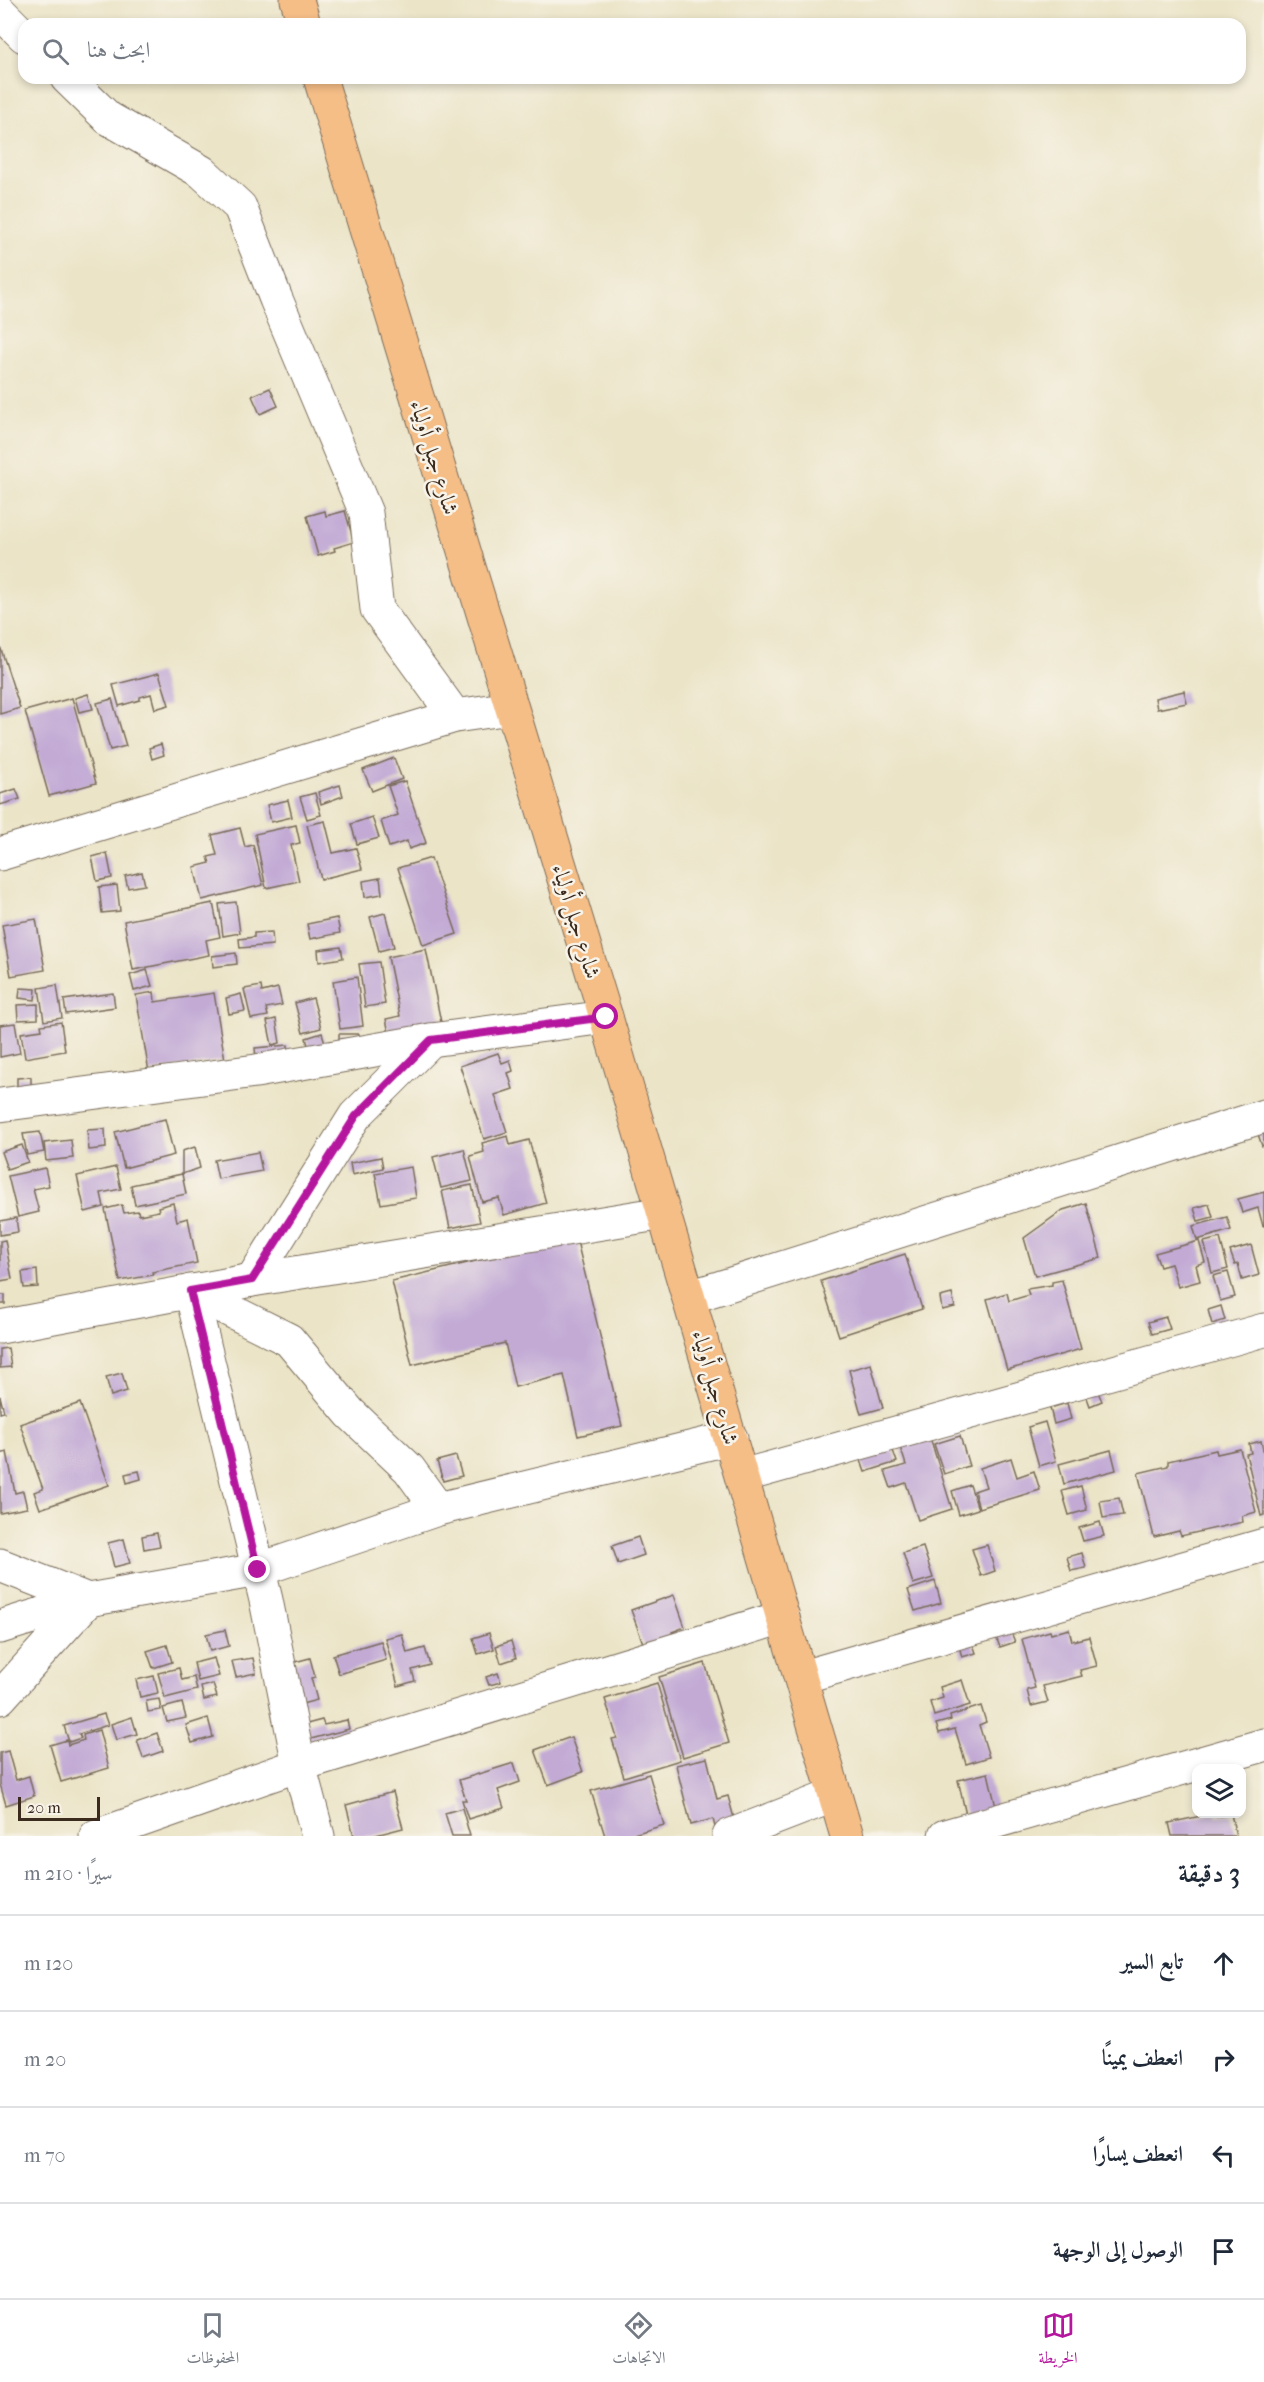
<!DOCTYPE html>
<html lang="ar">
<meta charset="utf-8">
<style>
:root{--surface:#fff;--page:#f2f2f3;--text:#1f2937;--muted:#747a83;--line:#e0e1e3;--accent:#b5179e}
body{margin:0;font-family:"IM FELL French Canon",Amiri,serif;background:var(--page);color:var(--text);direction:rtl}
.controls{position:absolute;right:18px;bottom:18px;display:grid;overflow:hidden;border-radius:12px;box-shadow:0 3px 9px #0003}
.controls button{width:54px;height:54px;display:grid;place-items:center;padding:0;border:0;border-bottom:2px solid var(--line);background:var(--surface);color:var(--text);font:30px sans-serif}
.scale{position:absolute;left:18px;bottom:15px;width:82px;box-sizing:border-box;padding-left:6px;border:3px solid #3b2a1e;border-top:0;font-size:16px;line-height:21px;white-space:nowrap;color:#3b2a1e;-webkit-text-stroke:4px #f7f3e8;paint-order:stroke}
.stop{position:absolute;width:18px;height:18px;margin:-14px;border:4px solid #b5179e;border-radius:50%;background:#fff}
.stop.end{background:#b5179e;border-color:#fff;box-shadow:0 2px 6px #0008}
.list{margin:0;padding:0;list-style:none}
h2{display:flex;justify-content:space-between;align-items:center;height:78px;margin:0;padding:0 24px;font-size:26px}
h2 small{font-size:20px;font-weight:400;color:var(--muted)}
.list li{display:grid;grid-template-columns:39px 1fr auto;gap:18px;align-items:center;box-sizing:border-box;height:96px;padding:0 24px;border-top:2px solid var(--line)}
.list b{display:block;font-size:22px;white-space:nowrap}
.list em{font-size:20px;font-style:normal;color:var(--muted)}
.icon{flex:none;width:33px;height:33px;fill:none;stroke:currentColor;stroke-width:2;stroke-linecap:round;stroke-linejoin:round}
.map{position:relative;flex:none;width:1264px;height:1836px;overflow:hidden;direction:ltr}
.search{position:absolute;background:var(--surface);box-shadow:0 3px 9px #0003;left:18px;right:18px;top:18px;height:66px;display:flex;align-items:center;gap:15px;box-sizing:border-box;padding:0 21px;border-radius:18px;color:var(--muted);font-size:22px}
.sheet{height:462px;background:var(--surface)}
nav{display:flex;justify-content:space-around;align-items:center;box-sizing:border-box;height:84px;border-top:2px solid var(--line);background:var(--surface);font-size:16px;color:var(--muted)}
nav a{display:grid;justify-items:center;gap:3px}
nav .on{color:var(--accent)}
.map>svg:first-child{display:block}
</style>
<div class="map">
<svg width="1264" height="1836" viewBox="0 0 1264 1836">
<rect width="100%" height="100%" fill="#f7f3e8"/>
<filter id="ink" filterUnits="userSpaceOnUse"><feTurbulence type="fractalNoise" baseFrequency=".0167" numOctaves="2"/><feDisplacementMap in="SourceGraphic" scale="12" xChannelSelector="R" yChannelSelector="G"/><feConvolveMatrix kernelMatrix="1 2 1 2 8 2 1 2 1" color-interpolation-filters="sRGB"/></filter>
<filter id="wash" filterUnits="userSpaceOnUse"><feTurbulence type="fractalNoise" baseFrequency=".008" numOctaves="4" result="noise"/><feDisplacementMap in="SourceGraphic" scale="24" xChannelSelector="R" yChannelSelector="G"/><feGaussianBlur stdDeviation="1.35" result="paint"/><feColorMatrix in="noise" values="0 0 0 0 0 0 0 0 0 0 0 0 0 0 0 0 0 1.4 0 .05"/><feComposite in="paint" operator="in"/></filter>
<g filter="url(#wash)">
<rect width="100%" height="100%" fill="#ebe4c7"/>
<g id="blocks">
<g fill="#c2aad5">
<path d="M270 388 278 406 260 414 252 396Z"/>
<path d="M325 511 326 516 345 511 354 542 334 548 335 551 318 556 307 516Z"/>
<path d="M0 646 20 708 0 714Z"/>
<path d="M159 673 169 705 155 709 151 694 140 697V700L119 706 113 685Z"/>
<path d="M1184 691 1187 703 1157 709 1155 698Z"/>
<path d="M88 694 93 709 79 712 75 698Z"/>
<path d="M72 698 96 783 49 796 25 711Z"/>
<path d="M112 699 126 746 110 750 97 703Z"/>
<path d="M161 744 164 755 152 759 149 748Z"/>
<path d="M394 758 402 779 372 791 363 770Z"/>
<path d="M405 781 426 843 409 849 407 841 389 847 381 821 398 815 388 786Z"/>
<path d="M340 785 343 796 321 804 318 792Z"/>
<path d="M16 789 20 799 0 805V794Z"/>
<path d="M315 793 321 815 307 819 300 797Z"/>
<path d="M288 800 292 817 271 822 267 805Z"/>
<path d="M372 817 379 838 357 844 351 824Z"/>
<path d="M325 821 333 853 356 848 362 869 321 879 307 825Z"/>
<path d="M296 825 300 843 291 845 299 881 266 888 255 834Z"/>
<path d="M240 828 245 847 253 845 263 885 202 900 194 867 210 863 208 857 217 855 212 835Z"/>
<path d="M107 853 112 878 97 881 92 857Z"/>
<path d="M431 858 457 934 423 945 398 868Z"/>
<path d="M142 872 145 885 128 888 125 876Z"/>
<path d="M380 878 382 894 365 897 363 881Z"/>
<path d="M117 885 120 911 102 913 99 887Z"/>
<path d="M236 902 240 933 223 936 219 904Z"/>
<path d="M213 903 220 937 206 940 209 955 133 970 124 921Z"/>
<path d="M385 913 394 947 379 951 370 917Z"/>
<path d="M337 918 340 933 310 939 307 924Z"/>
<path d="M36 919 45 970 11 976 2 925Z"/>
<path d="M272 932 273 945 240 948 239 939 254 937V933Z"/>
<path d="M341 947 343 958 319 962 318 950Z"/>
<path d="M426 949 442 1027 390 1038 386 1019 400 1016 388 957Z"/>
<path d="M236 953 237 964 213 967 212 956Z"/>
<path d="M379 962 385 1004 365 1007 359 964Z"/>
<path d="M147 970 152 986 134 991 130 975Z"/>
<path d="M357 977 363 1026 340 1029 333 981Z"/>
<path d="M57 985 62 1018 44 1021 39 988Z"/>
<path d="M261 986 262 992 278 988 282 1005 266 1008 268 1016 251 1019 244 989Z"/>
<path d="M20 988 36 989 35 1000 19 998Z"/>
<path d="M154 992 155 1002 214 993 225 1060 149 1072 136 995Z"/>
<path d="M113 993 115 1007 66 1014 64 1000Z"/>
<path d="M241 994 245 1011 229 1014 226 998Z"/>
<path d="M313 998 321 1028 303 1033 295 1003Z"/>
<path d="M38 1004V1019L18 1020 17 1005Z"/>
<path d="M276 1019 280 1043 272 1045 267 1021Z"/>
<path d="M61 1022 65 1051 25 1058 21 1033 42 1030 41 1025Z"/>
<path d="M15 1023 20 1053 0 1057V1025Z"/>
<path d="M322 1033 327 1049 310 1053 306 1038Z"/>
<path d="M339 1034H359V1045L339 1046Z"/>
<path d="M288 1045 289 1054 256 1058 255 1048Z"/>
<path d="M498 1053 502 1063 510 1060 513 1071 508 1073 513 1089 495 1095 507 1132 484 1139 460 1066Z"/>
<path d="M31 1077V1089L17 1090V1078Z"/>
<path d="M165 1119 174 1155 124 1168 115 1132Z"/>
<path d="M105 1129 106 1148 89 1150 87 1130Z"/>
<path d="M40 1132 44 1152 27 1155 23 1134Z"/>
<path d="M1264 1132V1145L1262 1146 1258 1134Z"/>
<path d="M508 1136 510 1145 529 1140 546 1203 504 1215 499 1198 482 1202 470 1156 484 1152 482 1143Z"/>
<path d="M71 1140 73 1158 46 1161 44 1143Z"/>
<path d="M22 1145 28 1162 7 1169 1 1152Z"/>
<path d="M195 1147 200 1168 182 1174V1151Z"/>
<path d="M464 1149 472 1181 441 1188 433 1157Z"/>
<path d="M258 1152 262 1171 218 1179 214 1160Z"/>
<path d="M381 1157 383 1168 352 1175 350 1163Z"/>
<path d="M116 1167 121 1189 101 1193 104 1207 85 1212 77 1176Z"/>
<path d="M411 1167 416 1198 381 1204 375 1173Z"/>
<path d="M45 1168 49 1186 33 1189 39 1212 18 1217 8 1176Z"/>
<path d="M182 1174 186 1194 135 1205 131 1185Z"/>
<path d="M472 1185 480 1222 450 1228 442 1191Z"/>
<path d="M1264 1192V1226H1263L1258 1208 1242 1213 1238 1199Z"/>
<path d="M173 1203 177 1221 188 1218 197 1263 152 1272 153 1275 120 1281 105 1209 122 1205 124 1213 138 1211 139 1215 159 1211 158 1207Z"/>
<path d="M1086 1203 1101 1258 1035 1276 1024 1238 1063 1210Z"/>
<path d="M1209 1204 1213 1217 1198 1221 1194 1208Z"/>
<path d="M1227 1217 1231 1230 1197 1240 1193 1226Z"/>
<path d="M16 1218 18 1232 0 1235V1221Z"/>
<path d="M576 1237 622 1426 578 1436 564 1375 515 1387 505 1343 412 1365 392 1281Z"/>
<path d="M1220 1238 1228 1269 1212 1273 1204 1242Z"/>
<path d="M5 1240 12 1279 0 1281V1241Z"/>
<path d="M1199 1241 1205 1262 1196 1265 1200 1281 1178 1287 1171 1264 1160 1267 1155 1253Z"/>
<path d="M1251 1245 1259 1275 1242 1280 1238 1264 1235 1265 1230 1251Z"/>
<path d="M905 1254 922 1309 839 1336 821 1281Z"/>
<path d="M37 1270 38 1287 24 1288 22 1272Z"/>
<path d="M1228 1272 1235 1297 1220 1301 1213 1276Z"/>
<path d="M1062 1280 1081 1349 1007 1370 987 1299 1007 1293 1009 1301 1029 1295 1027 1289 1052 1285V1282Z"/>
<path d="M952 1294 955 1307 942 1310 940 1297Z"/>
<rect x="0" y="1295" width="5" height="9"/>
<path d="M1221 1306 1225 1320 1212 1324 1208 1310Z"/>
<path d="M1166 1317 1170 1329 1152 1334 1148 1322Z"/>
<path d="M8 1348 11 1367 0 1368V1349Z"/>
<path d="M871 1364 883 1408 861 1414 849 1370Z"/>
<path d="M122 1373 127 1391 111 1396 106 1377Z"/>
<path d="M1097 1390 1102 1401 1090 1406 1086 1395Z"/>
<path d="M0 1396 4 1412 0 1413Z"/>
<path d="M80 1403 109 1485 40 1509 34 1492 43 1489 20 1424Z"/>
<path d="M1067 1403 1071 1419 1054 1424 1050 1408Z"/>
<path d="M1045 1422 1056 1461 1039 1466 1028 1427Z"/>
<path d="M929 1434 952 1509 918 1520 906 1483 891 1488 885 1471 906 1465 899 1443Z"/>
<path d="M960 1436 969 1466 944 1474 934 1444Z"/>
<path d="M1261 1441 1264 1454V1515L1261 1516 1246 1454 1251 1453 1249 1444Z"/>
<path d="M891 1445 897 1462 865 1472 859 1455Z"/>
<path d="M1240 1449 1256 1512 1242 1516 1243 1522 1181 1536 1179 1531 1154 1537 1138 1473 1168 1466V1461L1216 1450 1217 1454Z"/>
<path d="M1111 1450 1116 1470 1064 1484 1059 1464Z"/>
<path d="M7 1452 15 1493 23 1491 27 1508 0 1513V1454Z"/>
<path d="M456 1456 462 1476 443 1481 437 1461Z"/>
<path d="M1011 1458 1017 1477 1034 1471 1040 1490 979 1508 974 1491 986 1487 980 1468Z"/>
<path d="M139 1471 141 1479 127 1483 125 1474Z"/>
<path d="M970 1485 978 1509 959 1515 952 1491Z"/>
<path d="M1081 1486 1087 1510 1069 1515 1062 1491Z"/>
<path d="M1119 1498 1123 1515 1103 1518 1100 1501Z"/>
<path d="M1100 1522 1104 1536 1083 1541 1079 1528Z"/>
<path d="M157 1533 160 1546 144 1549 142 1536Z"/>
<path d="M638 1537 644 1555 618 1564 612 1546Z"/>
<path d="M124 1539 130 1563 114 1567 108 1543Z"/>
<path d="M987 1545 995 1571 981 1576 972 1549Z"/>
<path d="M923 1547 933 1578 913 1584 903 1553Z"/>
<path d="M1082 1553 1086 1568 1071 1571 1067 1557Z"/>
<path d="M131 1573 134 1587 117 1590 115 1576Z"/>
<path d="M935 1581 941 1603 915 1611 908 1590Z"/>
<path d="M674 1595 685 1627 672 1632 674 1636 644 1646 631 1610Z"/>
<path d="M1069 1629 1072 1641 1089 1637 1097 1666 1080 1670 1082 1676 1043 1686 1048 1702 1031 1706 1027 1690 1035 1688 1022 1639 1050 1631 1051 1634Z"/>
<path d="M225 1630 229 1646 210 1651 206 1634Z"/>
<path d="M1011 1632 1015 1642 1000 1647 996 1637Z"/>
<path d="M489 1633 494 1649 478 1654 473 1638Z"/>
<path d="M402 1634 407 1653 425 1648 430 1665 412 1670 415 1681 398 1686 385 1638Z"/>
<path d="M971 1638 976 1653 962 1657 958 1643Z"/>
<path d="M381 1641 386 1660 339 1674 333 1655Z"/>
<path d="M511 1641 516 1658 501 1663 496 1646Z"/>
<path d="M167 1645 172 1662 153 1668 147 1651Z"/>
<path d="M214 1658 219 1676 198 1681 194 1663Z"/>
<path d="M253 1658 256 1673 236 1677 232 1661Z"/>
<path d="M310 1658 315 1677 311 1678 317 1700 298 1705 287 1664Z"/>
<path d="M705 1663 729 1743 683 1757 659 1677Z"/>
<path d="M179 1668 182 1680 194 1677 197 1690 165 1698 158 1673Z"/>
<path d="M498 1673 501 1682 489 1685 486 1677Z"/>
<path d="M154 1676 158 1693 140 1697 136 1680Z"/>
<path d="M962 1680 970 1705 934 1716 930 1702 943 1698 940 1687Z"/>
<path d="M657 1683 680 1760 624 1777 612 1739 617 1738 605 1699Z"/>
<path d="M213 1684 217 1697 204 1700 201 1687Z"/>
<path d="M159 1699 161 1710 148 1712 146 1701Z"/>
<path d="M182 1703 186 1718 167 1722 163 1708Z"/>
<path d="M981 1706 986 1722 979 1725 989 1757 966 1764 955 1729 939 1733 936 1724 951 1720 950 1716Z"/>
<path d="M104 1714 108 1725 79 1734 81 1738 69 1742 64 1726Z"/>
<path d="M132 1717 137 1734 116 1740 111 1724Z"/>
<path d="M208 1718 213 1737 192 1743 186 1725Z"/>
<path d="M322 1720 324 1725 347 1720 349 1729 307 1740 303 1725Z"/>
<path d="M99 1730 109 1768 61 1782 50 1745 67 1740 68 1745 84 1740 83 1735Z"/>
<path d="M157 1733 163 1751 143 1758 137 1740Z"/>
<path d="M571 1737 583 1772 548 1785 535 1750Z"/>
<path d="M8 1751 16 1780 29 1776 34 1796 6 1805 0 1784V1753Z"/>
<path d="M707 1758 717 1799 728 1796 735 1822 715 1827 713 1819 691 1825 676 1765Z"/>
<path d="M514 1763 520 1782 498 1790 504 1808 468 1819 462 1800H466L459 1780Z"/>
<path d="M988 1773 996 1807 966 1815 958 1780Z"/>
<path d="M649 1774 664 1825 627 1836H605L591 1791Z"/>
<path d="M393 1792 403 1828 372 1836H354L346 1805Z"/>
<path d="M462 1808 470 1836H452L445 1813Z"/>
<path d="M1210 1814H1216L1217 1817 1231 1814 1236 1836H1172L1169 1823Z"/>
</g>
</g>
</g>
<g filter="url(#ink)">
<use href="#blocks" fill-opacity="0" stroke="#796b59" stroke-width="1.5"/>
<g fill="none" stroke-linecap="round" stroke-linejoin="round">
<defs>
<g id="minor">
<path d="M0 12 24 36"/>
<path d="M67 78 108 118 202 172 240 207 276 299 366 513 377 609 455 716"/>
<path d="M0 854 455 716 511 708"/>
<path d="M0 1105 256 1071 431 1040 606 1017"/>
<path d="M252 1280 355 1116 431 1040"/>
<path d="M191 1291 266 1600 299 1765 318 1836"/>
<path d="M191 1291 289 1340 350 1413 409 1469 438 1509"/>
<path d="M690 1297 1264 1116"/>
<path d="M0 1327 252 1280 664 1213"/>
<path d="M742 1476 1264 1330"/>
<path d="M0 1565 88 1600 258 1570 438 1509 731 1438"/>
<path d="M0 1627 87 1600"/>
<path d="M802 1677 1264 1545"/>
<path d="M0 1698 88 1600"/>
<path d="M96 1836 299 1765 783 1617"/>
<path d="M729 1836 835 1795"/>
<path d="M945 1836 1264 1745"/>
</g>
<g id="highway">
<path d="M297 0 304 24"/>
<path d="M320 78 606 1017 847 1836"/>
</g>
</defs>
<use href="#minor" stroke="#796b59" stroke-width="35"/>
<use href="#highway" stroke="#796b59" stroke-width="35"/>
<use href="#minor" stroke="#fff" stroke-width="33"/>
<use href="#highway" stroke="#f6be87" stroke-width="33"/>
</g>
</g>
<g fill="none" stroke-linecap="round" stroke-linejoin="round" filter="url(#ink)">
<path stroke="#b5179e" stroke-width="8" d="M258 1570 190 1291 252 1280 356 1116 431 1040 606 1017"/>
</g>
<g text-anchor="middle" stroke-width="5" stroke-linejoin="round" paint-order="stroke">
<g font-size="22" fill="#3b2a1e" stroke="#f7f3e8">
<text transform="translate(435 457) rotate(73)" y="8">شارع جبل أولياء</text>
<text transform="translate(577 921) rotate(73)" y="8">شارع جبل أولياء</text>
<text transform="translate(716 1387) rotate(74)" y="8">شارع جبل أولياء</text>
</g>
</g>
</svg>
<div class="controls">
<button><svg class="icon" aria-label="layers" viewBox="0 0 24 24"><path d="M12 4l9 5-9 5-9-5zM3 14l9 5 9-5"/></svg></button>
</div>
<div class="scale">20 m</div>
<div class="stop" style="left:606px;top:1017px"></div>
<div class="stop end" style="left:258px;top:1570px"></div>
<div class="search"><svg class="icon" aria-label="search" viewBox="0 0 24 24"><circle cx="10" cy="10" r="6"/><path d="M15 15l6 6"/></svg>ابحث هنا</div>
</div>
<section class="sheet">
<h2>3 دقيقة<small>سيرًا · 210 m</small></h2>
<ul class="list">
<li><svg class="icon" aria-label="ahead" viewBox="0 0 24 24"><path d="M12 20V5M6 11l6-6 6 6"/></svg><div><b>تابع السير</b></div><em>120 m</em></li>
<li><svg class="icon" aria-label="right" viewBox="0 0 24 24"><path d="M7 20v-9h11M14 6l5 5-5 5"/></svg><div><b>انعطف يمينًا</b></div><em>20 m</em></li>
<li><svg class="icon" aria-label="left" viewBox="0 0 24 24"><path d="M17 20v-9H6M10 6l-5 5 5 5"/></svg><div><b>انعطف يسارًا</b></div><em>70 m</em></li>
<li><svg class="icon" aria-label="arrive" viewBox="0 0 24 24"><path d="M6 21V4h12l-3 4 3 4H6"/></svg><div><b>الوصول إلى الوجهة</b></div></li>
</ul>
</section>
<nav>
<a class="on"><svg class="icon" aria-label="map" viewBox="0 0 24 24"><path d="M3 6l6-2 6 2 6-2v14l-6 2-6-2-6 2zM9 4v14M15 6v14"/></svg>الخريطة</a>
<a><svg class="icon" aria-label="directions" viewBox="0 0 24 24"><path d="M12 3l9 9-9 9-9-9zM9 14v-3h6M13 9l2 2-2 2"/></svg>الاتجاهات</a>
<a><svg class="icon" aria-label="saved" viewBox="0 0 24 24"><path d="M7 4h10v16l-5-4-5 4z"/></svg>المحفوظات</a>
</nav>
